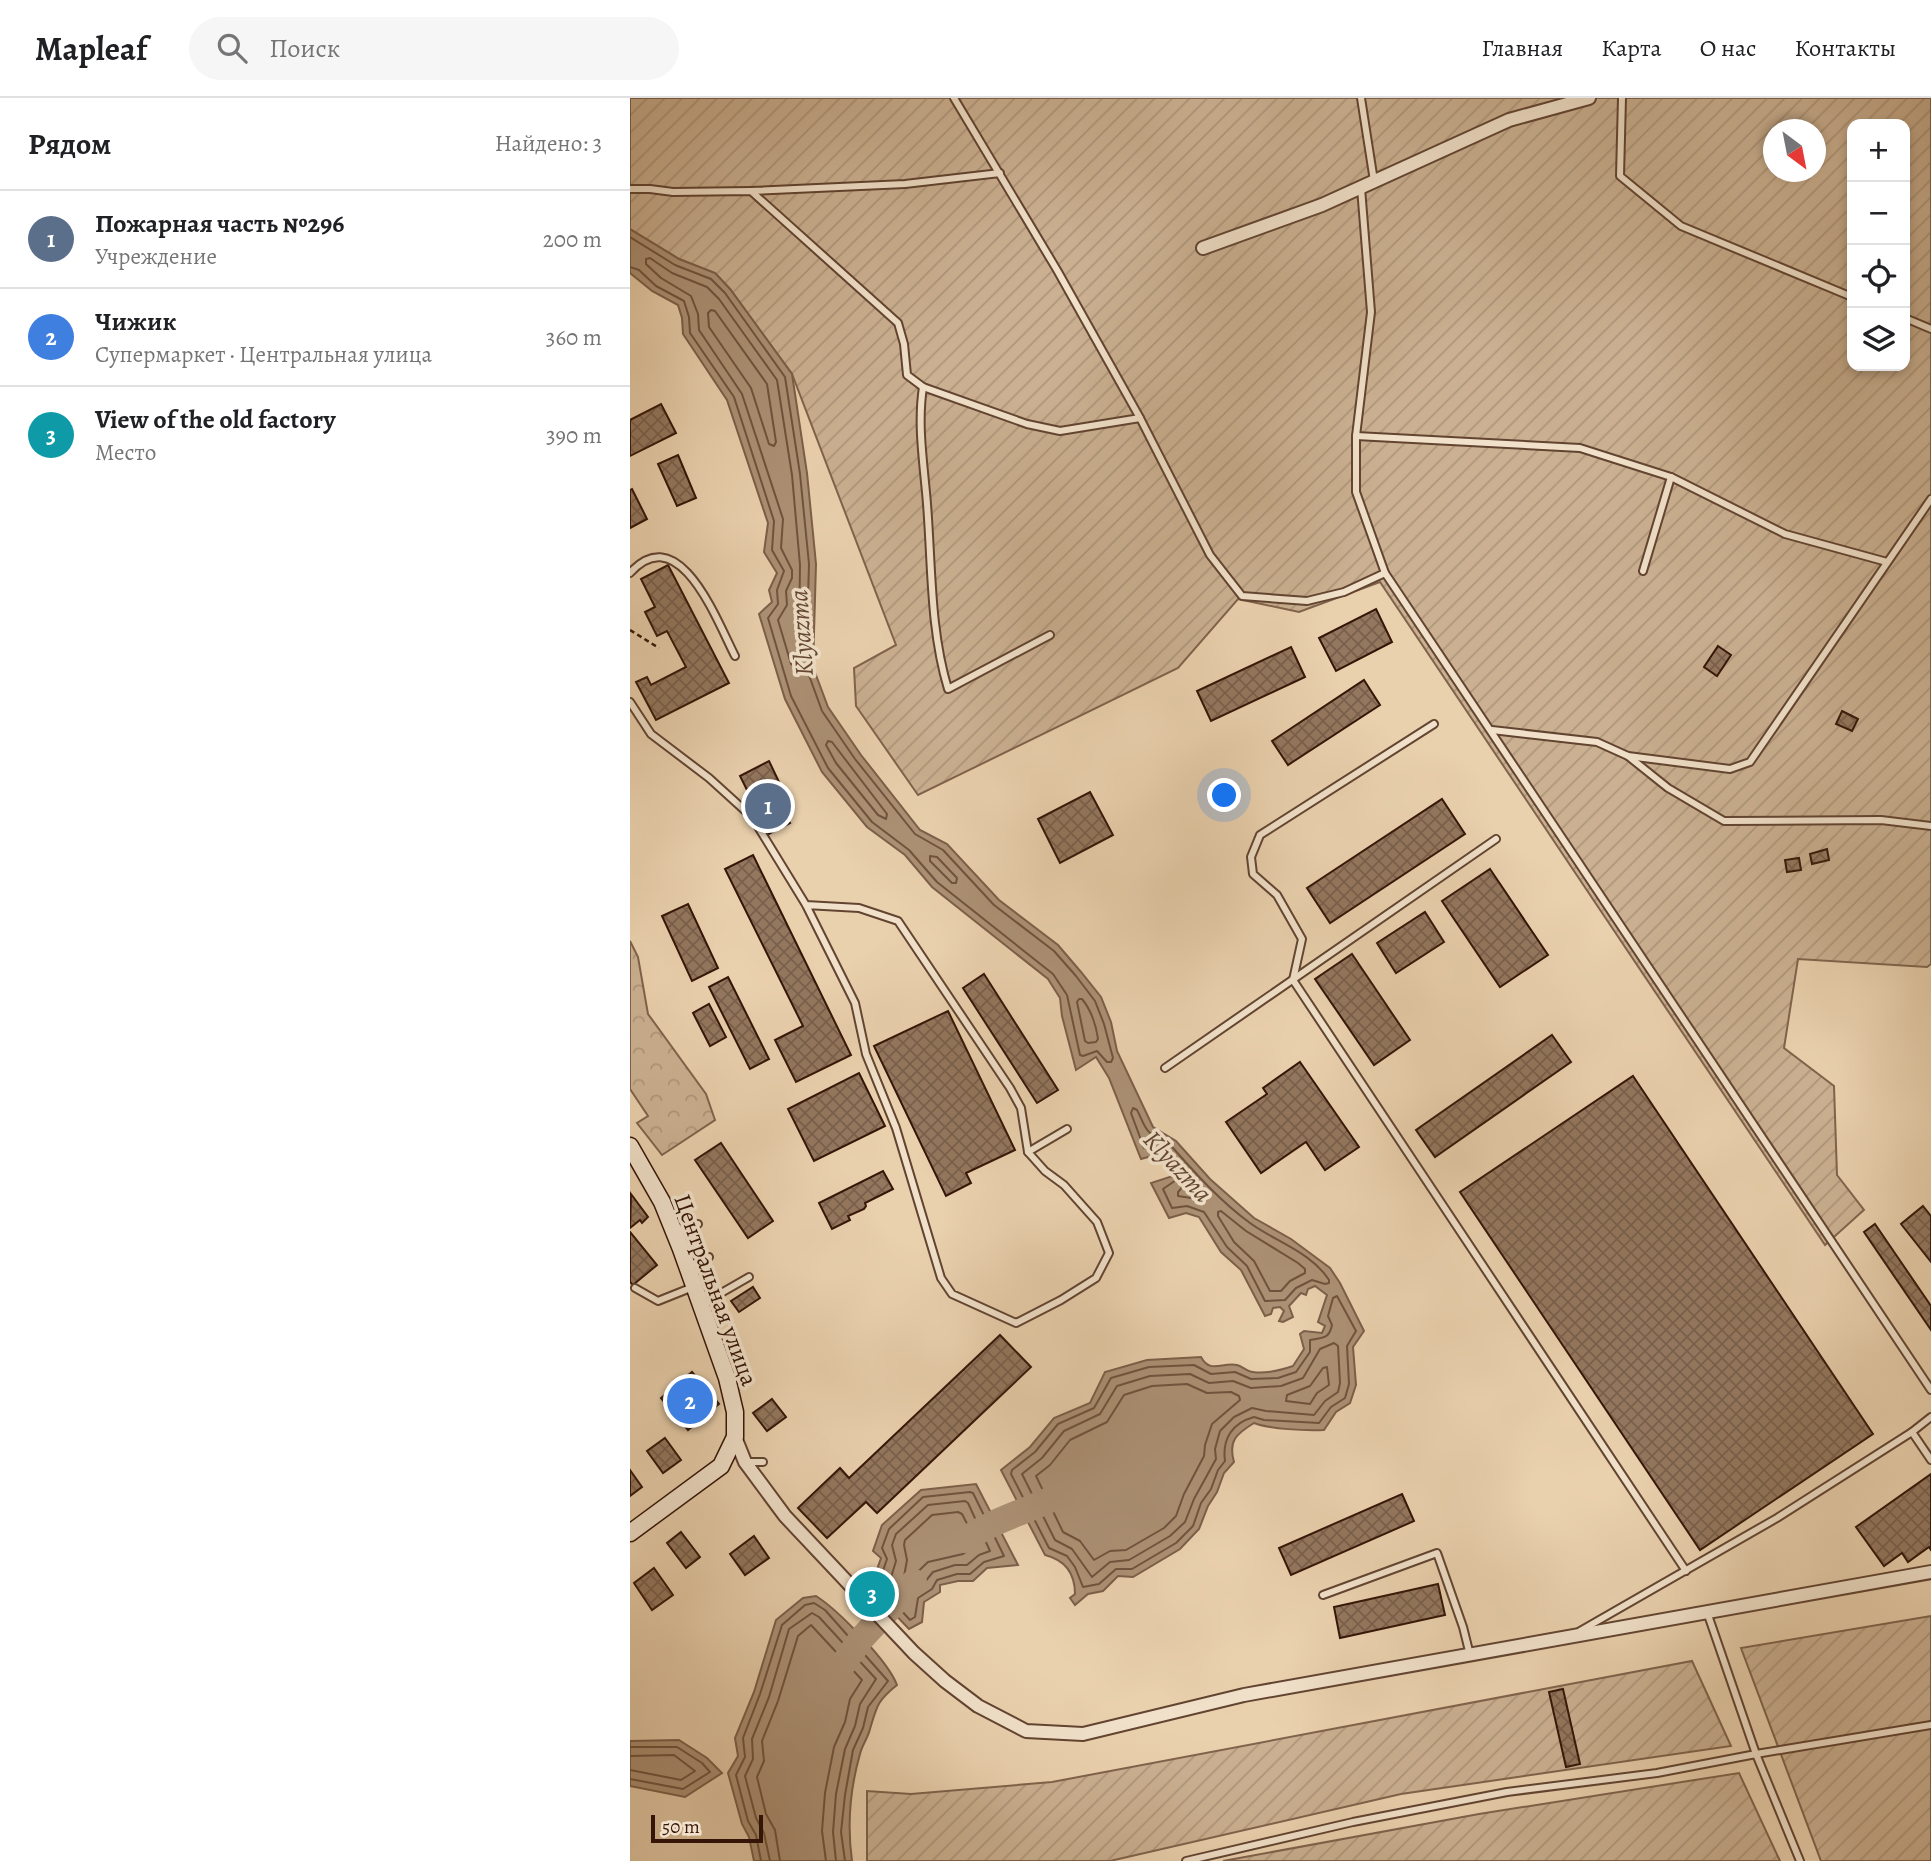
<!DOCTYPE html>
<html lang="ru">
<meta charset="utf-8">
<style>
:root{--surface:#fff;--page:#f6f6f6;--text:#202124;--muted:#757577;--line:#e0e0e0;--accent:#0b8043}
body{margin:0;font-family:Alegreya,serif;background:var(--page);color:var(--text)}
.controls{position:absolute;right:21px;top:21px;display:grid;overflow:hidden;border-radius:14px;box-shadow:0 4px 10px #0003}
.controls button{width:63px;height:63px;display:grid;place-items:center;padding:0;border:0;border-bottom:2px solid var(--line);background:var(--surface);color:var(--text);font:35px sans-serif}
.compass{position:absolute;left:1133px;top:21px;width:63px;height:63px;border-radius:50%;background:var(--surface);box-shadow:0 4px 10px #0003;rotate:148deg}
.scale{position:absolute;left:21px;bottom:18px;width:112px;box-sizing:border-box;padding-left:7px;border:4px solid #341507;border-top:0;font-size:19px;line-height:24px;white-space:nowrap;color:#341507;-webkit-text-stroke:5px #f1e1ca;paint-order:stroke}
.you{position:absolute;left:595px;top:698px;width:24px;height:24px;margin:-18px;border:5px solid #fff;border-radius:50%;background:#1a73e8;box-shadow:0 0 0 10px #1a73e833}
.badge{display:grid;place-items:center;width:46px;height:46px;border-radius:50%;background:var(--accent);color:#fff;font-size:23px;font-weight:700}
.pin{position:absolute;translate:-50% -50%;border:4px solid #fff;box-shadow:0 2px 7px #0006}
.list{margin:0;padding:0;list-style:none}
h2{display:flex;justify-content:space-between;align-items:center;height:91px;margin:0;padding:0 28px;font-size:30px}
h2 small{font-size:23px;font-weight:400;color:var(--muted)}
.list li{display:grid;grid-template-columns:46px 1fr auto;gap:21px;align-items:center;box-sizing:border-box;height:98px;padding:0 28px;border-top:2px solid var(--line)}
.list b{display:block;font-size:26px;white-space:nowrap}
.list p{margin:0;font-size:23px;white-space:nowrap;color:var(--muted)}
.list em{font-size:23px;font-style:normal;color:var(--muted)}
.icon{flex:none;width:38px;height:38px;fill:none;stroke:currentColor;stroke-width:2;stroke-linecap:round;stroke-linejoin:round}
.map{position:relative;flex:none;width:1301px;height:1763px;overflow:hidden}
header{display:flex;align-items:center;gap:42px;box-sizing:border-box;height:98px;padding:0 35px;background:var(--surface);border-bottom:2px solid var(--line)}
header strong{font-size:33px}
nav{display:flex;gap:38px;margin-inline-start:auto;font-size:24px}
.search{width:490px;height:63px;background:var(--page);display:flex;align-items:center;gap:18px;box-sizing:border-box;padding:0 24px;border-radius:38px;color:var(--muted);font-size:26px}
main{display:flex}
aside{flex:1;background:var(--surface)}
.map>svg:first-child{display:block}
</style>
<header>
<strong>Mapleaf</strong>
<div class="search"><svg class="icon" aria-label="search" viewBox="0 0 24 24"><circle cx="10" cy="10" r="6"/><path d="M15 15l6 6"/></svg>Поиск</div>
<nav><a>Главная</a><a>Карта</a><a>О нас</a><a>Контакты</a></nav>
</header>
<main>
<aside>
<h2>Рядом<small>Найдено: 3</small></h2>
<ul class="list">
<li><span class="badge" style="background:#5c6f8a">1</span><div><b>Пожарная часть №296</b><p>Учреждение</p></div><em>200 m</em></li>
<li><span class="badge" style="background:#3f7fe0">2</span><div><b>Чижик</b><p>Супермаркет · Центральная улица</p></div><em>360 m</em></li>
<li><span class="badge" style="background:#0f9aa8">3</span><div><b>View of the old factory</b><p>Место</p></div><em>390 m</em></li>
</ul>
</aside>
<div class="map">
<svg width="1301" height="1763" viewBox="0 0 1301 1763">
<defs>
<pattern id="forest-crowns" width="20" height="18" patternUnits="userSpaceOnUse" patternTransform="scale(1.75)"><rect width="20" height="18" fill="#cbb192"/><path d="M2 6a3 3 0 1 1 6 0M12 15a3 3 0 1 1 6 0" fill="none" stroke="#af977c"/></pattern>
<pattern id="garden-furrows" width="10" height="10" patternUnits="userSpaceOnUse" patternTransform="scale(1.75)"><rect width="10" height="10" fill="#cbb192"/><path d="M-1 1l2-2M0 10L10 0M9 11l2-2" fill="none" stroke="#af977c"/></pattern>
<pattern id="building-cross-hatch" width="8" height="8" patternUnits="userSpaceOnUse" patternTransform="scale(1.75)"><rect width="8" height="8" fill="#93775e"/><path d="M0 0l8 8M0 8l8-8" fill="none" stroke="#79604c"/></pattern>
</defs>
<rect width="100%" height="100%" fill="#ead1ae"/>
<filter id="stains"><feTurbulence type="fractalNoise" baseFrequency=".00286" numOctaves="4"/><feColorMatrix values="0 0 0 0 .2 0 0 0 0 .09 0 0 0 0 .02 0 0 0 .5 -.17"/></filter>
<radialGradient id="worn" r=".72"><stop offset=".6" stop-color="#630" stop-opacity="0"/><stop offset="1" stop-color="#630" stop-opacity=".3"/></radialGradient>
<path fill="url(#forest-crowns)" stroke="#80634c" stroke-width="2" d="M0 843 8 859 18 916 76 996 85 1022 32 1057 7 1025 18 1018 0 991Z"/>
<g fill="url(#garden-furrows)" stroke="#80634c" stroke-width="2" fill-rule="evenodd">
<path d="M0 0H1301V866L1297 869 1168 861 1154 950 1204 988 1207 1077 1234 1112 1195 1147 750 484 669 514 608 501 548 570 288 697 226 608 224 570 266 547 162 276 100 191 85 175 49 161 0 131ZM1222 26H1275V268H1222ZM1143 32H1185V74H1143Z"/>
<path d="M1301 1518V1763H1191L1111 1550Z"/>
<path d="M1062 1563 1101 1648 771 1696 480 1763H237V1693L281 1696 422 1684Z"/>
<path d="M1109 1675 1150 1763H593L849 1716Z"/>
</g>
<g fill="#ac9175" stroke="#7c5f49" stroke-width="2">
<path d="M0 131 49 161 85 175 100 191 162 276 177 375 186 466 183 569 198 609 231 657 290 732 317 746 369 802 428 847 451 874 471 899 481 924 487 953 523 1029 546 1043 580 1081 624 1120 661 1141 700 1170 710 1185 734 1233 723 1249 726 1287 720 1305 706 1314 694 1332C676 1333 639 1331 624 1325 606 1336 598 1343 604 1364L594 1375 587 1394 578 1408 569 1431 550 1451 503 1479 488 1478 473 1493 458 1496 445 1507 440 1500 445 1496C445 1475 435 1462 415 1457L371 1372 400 1349 424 1320 460 1305 475 1274 517 1262 571 1259C580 1276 592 1264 607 1267 612 1268 617 1274 623 1274 635 1276 651 1272 663 1268L674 1251 670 1236 674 1233 692 1235 695 1228 688 1224 697 1197 685 1188 678 1191 676 1197 671 1195 659 1208 663 1219 653 1224 649 1223 654 1213 650 1209 643 1210 641 1216 635 1218 611 1172 591 1154 569 1119 556 1115 539 1120 521 1085 543 1078 537 1064 525 1057 511 1061 479 980 466 959 446 972 432 918 430 900 418 881 302 789 275 757 237 729 192 674 155 601 129 516 142 504 139 492 147 475 134 454 138 425 97 302 53 236 52 220 48 207 22 193 0 175Z"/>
<path d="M346 1386 388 1467 357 1470 343 1483H328L310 1487V1494L294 1504 292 1524 279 1531 238 1488 246 1474 251 1460 243 1453 252 1427 291 1392Z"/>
<path d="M186 1498C208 1512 258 1563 267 1587 247 1603 247 1608 240 1631 238 1640 232 1647 230 1656 220 1691 217 1727 222 1763H124L119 1739 112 1726 98 1675 108 1658 105 1640 124 1594 146 1522 173 1500Z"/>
<path d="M49 1642 77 1660 92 1675 55 1699 0 1688V1643Z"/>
</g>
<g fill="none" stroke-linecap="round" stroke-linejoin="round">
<g stroke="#70533e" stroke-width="2">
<path d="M0 139 45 167 81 181 95 195 155 279 170 376 179 466 176 569 192 613 225 661 285 736 313 752 364 807 424 853 446 878 465 903 474 926 483 960 481 964H477L467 953 453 958 450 957 437 897 423 876 307 784 279 752 242 724 198 670 161 598 138 520 148 506 147 492 154 473 142 452 144 423 104 299 60 235 59 219 54 203 26 188 9 172 0 169"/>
<path d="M16 161 20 160 42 175 77 189 89 201 147 282 162 377 170 467 169 540 165 568 161 566 148 522 157 507 156 493 162 480V472L151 450 153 421 112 296 69 232 68 216 61 198 31 180 16 166Z"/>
<path d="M81 212 85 213 137 286 146 344 144 348 139 346 121 290 79 229 78 215Z"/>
<path d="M198 643 202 644 257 716 256 721 248 717 206 665 196 647Z"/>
<path d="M300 758 307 759 327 780 326 785H322L300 763Z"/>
<path d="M449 901H452C461 912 466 927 468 941L466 944 458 945 455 943 447 904Z"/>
<path d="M503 1010 507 1012C511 1019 514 1030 520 1035 527 1041 537 1044 543 1050 565 1075 591 1104 620 1125 646 1144 681 1154 699 1182V1185L695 1186 682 1182 666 1190 655 1202 635 1203 617 1168 597 1149 574 1114 557 1108 542 1110 533 1091 549 1080 543 1058 527 1050H514L501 1015Z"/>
<path d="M557 1084H562L574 1097V1102L548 1098V1094Z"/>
<path d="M591 1113 616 1133 668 1165 675 1171V1175L660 1183 651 1193H640L624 1163 604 1144 588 1118V1114Z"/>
<path d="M707 1198 726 1233 717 1248 719 1286 715 1300 701 1309 689 1325 634 1322 624 1319C602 1325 592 1341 595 1363L588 1372 581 1391 571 1405 563 1428 546 1445 502 1471H486L469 1486 453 1489 445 1469 437 1458 419 1450 381 1376 382 1372 405 1354 428 1326 464 1310 481 1280 519 1269 564 1267 581 1276 605 1274 621 1281 648 1280 666 1274 680 1254V1242C692 1239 699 1242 702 1227L698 1218 703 1200Z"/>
<path d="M704 1245 708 1248 710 1285 708 1294 695 1303 684 1317 636 1313 622 1310 604 1319 590 1333 585 1351 586 1361 564 1401 555 1424 540 1438 499 1462 480 1464 462 1479 442 1451 425 1442 392 1376 412 1360 434 1333 470 1316 487 1288 520 1278 560 1276 579 1285 603 1283 621 1290 651 1288 673 1280 690 1251Z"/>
<path d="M697 1269 699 1287 687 1295 680 1306 656 1303 657 1297 680 1288 693 1270Z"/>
<path d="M557 1286 577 1295 601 1294 609 1298 610 1302 582 1326 575 1347 574 1358 554 1396 546 1418 534 1430 496 1452 480 1453 464 1462 450 1443 433 1434 406 1378 420 1367 440 1342 477 1324 494 1297 522 1288Z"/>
<path d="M340 1394 343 1395 374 1458 354 1464 340 1476H327L307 1482 302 1491 288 1500 285 1519 280 1522 248 1487 257 1461 252 1450 259 1431 293 1399Z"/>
<path d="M335 1403 338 1405 360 1453 349 1457 337 1467H325L303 1474 294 1485 283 1493 278 1502H274L259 1486 266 1463 262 1447 266 1436 298 1407Z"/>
<path d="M328 1414 332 1416 346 1443 345 1447 333 1456 298 1464 276 1485 273 1484 277 1462 274 1447 275 1442 302 1417Z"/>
<path d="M0 1649H47L72 1665 80 1674 53 1691 0 1681"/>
<path d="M0 1658 44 1657 65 1673 51 1682 0 1672"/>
<path d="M131 1763 126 1737 118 1723 106 1677 115 1659 113 1640 130 1596 152 1527 175 1507 184 1505 195 1512 258 1583 238 1609 233 1630 223 1652 215 1697 211 1734 215 1763"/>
<path d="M140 1763 134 1735 126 1720 115 1678 123 1661 122 1641 139 1599 159 1531 182 1515 189 1519 246 1581 230 1606 225 1628 215 1651 206 1696 203 1734 206 1763"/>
<path d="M150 1763 145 1732 136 1716 127 1679 134 1663 132 1643 148 1603 168 1538 181 1527 232 1582 220 1601 215 1624 204 1649 195 1695 192 1733 196 1763"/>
</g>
<g stroke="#ac9175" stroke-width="26">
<path d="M335 1442C363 1422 395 1414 426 1399"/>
<path d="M211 1569 231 1541 284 1484"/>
</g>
</g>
<g fill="url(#building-cross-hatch)" stroke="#341507" stroke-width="2">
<path d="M31 306 46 335 0 358V322Z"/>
<path d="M48 357 66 400 47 408 28 366Z"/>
<path d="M2 391 17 421 0 430V392Z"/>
<path d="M38 467 99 585 26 622 6 584 17 579 21 587 56 569 37 533 27 538 15 514 25 509 11 481Z"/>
<path d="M746 511 762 544 706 573 689 540Z"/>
<path d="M1088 548 1101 557 1087 578 1074 569Z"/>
<path d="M661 549 675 579 581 623 567 593Z"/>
<path d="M734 582 750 607 658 667 642 643Z"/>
<path d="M1212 613 1228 621 1222 633 1206 626Z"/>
<path d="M139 663 150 686 142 690 160 725 139 736 110 678Z"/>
<path d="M460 694 483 737 430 765 408 721Z"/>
<path d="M812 701 835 736 700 825 677 790Z"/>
<path d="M1197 751 1199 762 1182 766 1180 756Z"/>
<path d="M123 757 221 957 166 984 145 942 173 928 95 771Z"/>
<path d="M1169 760 1171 772 1157 774 1155 762Z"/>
<path d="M860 771 918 857 870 889 812 803Z"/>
<path d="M58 806 88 870 62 883 32 818Z"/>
<path d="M795 814 814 844 766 875 747 845Z"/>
<path d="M722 856 780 942 744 967 685 881Z"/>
<path d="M354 876 428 992 407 1005 333 890Z"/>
<path d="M98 879 139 961 120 971 79 889Z"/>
<path d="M79 906 96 939 80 948 63 915Z"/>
<path d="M318 913 385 1052 336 1075 341 1085 316 1098 244 948Z"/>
<path d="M922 937 941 964 805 1059 786 1032Z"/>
<path d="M670 964 729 1049 695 1072 676 1044 631 1075 596 1024 637 996 633 990Z"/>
<path d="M229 975 255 1028 184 1063 158 1011Z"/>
<path d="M1003 978 1243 1336 1070 1452 830 1094Z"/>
<path d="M91 1045 143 1123 118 1140 65 1062Z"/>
<path d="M253 1073 263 1091 235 1105 236 1108 234 1111 218 1118 220 1122 202 1131 189 1105Z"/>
<path d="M1 1096 18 1119 12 1125 10 1122 0 1130Z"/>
<path d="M1293 1108 1301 1118V1164L1271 1126Z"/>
<path d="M1245 1126 1301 1208V1232L1234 1134Z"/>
<path d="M0 1134 27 1167 3 1187 0 1184Z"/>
<path d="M123 1189 130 1200 109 1214 101 1203Z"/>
<path d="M370 1237 401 1269 247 1415 236 1404 197 1440 168 1410 210 1370 219 1380Z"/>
<path d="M62 1274 89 1306 58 1332 31 1300Z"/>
<path d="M142 1301 156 1319 137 1333 123 1315Z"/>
<path d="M35 1340 51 1362 33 1375 17 1353Z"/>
<path d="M0 1372 12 1389 0 1398Z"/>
<path d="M1301 1376V1452L1299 1449 1278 1464 1272 1455 1254 1468 1226 1429Z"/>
<path d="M772 1396 784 1423 661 1477 649 1450Z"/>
<path d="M51 1434 70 1459 56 1470 37 1445Z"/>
<path d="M124 1438 139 1460 115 1477 100 1456Z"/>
<path d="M24 1470 43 1497 22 1512 4 1485Z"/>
<path d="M808 1486 815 1517 710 1540 704 1509Z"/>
<path d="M933 1591 950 1666 936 1669 919 1594Z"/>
</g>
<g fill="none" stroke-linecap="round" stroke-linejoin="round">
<defs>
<g id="lane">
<path d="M324 0 427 172 510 320"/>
<path d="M731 0 744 83"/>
<path d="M992 0 990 78 1051 128 1222 199"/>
<path d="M731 90 741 214 726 338V394L755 475 1301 1292"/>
<path d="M0 91H20L43 94 121 93 268 225 274 246 277 277 293 289 397 326 430 333 510 320 580 457 612 498 677 503 714 494 755 475"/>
<path d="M121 93 275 86 370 75"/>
<path d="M1275 220 1301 231"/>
<path d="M293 289C287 328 294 367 297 406 302 469 300 531 318 591L420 537"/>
<path d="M726 338 950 350 1041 379 1155 436 1257 464"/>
<path d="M1013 473 1041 379"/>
<path d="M0 475C49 420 87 523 105 558"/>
<path d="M0 604 21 636 79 680 122 719 176 807 225 905 236 956 266 1030 311 1180 322 1196 386 1225 431 1202 466 1180 479 1155 467 1124 434 1087 415 1073 398 1054 391 1010 380 990 268 823 229 810 176 807"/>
<path d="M804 626 630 737 621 759 623 776 647 797 672 841 663 882 1056 1473"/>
<path d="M862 632 967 644 998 658 1100 671 1120 664 1301 401"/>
<path d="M998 658 1038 690 1094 723 1251 722 1301 728"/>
<path d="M535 970 866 741"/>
<path d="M398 1054 437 1031"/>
<path d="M47 1134 68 1126"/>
<path d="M59 1168 79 1159"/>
<path d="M5 1190 28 1203 63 1189"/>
<path d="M72 1206 119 1179"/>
<path d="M1301 1319 1282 1334 1301 1362"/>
<path d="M115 1364H133"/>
<path d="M693 1497 807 1455 833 1529 840 1557"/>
<path d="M1077 1514 1126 1656 1170 1763"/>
<path d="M950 1533 1147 1420 1282 1334"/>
<path d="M556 1763 723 1724 877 1694 1027 1675 1126 1656 1301 1627"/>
</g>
<g id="street">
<path d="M573 150 692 107 879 22 959 0"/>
<path d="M105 1339 115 1364 155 1418 284 1555 315 1583 348 1608 396 1633 453 1636 614 1597 1301 1474"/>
</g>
<path id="secondary" d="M0 1048 32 1104 51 1151 97 1280 105 1314V1339L91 1368 0 1435"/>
</defs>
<use href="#lane" stroke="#624431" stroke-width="10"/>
<use href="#street" stroke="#624431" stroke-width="16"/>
<use href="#secondary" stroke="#341507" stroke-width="19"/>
<path stroke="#341507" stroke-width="2.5" stroke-dasharray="5 3.5" stroke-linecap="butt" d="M0 532 29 550"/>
<use href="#lane" stroke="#f1e1ca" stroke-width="6"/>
<use href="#street" stroke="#f1e1ca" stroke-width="12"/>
<use href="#secondary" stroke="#f1e1ca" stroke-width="16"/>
</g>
<g text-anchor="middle" stroke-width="7" stroke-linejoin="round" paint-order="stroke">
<g font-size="24" fill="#341507" stroke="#f1e1ca">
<text transform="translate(86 1192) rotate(70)" y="8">Центральная улица</text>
</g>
<g font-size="26" font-style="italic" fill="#644733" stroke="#f1e1ca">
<text transform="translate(171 535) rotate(-94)" y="9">Klyazma</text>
<text transform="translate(548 1068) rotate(47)" y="9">Klyazma</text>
</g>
</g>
<rect width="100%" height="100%" filter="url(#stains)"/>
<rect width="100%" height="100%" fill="url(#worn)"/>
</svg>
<div class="controls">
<button>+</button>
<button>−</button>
<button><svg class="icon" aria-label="locate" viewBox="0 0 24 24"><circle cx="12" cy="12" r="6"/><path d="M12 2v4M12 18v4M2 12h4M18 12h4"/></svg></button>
<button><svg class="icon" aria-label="layers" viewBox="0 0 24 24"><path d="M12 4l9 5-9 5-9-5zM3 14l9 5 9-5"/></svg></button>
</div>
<svg class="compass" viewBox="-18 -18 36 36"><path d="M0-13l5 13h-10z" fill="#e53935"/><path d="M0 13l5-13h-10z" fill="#757577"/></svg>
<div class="scale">50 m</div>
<div class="you"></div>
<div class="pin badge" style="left:138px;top:708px;background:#5c6f8a">1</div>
<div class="pin badge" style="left:60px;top:1303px;background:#3f7fe0">2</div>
<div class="pin badge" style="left:242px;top:1496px;background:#0f9aa8">3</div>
</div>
</main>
